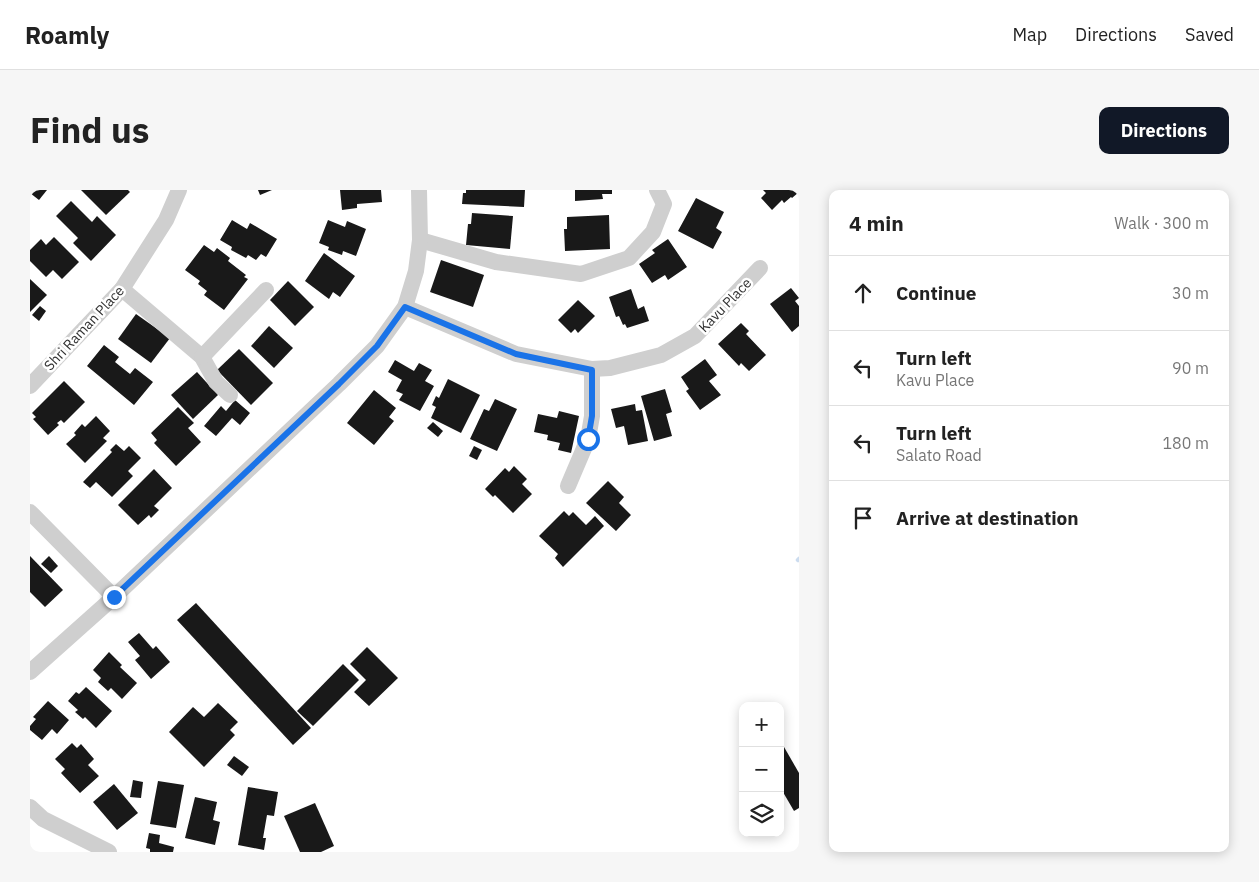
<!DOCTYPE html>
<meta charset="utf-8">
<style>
:root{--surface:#fff;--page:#f6f6f6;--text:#222;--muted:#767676;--line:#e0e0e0;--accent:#111827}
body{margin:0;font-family:"IBM Plex Sans",sans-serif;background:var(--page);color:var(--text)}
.controls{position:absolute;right:15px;bottom:15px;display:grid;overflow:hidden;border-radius:10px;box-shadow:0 2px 12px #0003}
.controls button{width:45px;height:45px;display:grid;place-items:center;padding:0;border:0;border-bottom:1px solid var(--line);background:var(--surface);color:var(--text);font:25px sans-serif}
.stop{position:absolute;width:15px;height:15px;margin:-11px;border:4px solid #1a73e8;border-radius:50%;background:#fff}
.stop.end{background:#1a73e8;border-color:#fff;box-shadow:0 1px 5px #0008}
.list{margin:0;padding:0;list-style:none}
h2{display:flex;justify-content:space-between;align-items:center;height:65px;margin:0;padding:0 20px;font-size:21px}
h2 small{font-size:16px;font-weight:400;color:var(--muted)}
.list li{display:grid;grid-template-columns:32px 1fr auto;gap:15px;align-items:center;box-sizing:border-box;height:75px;padding:0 20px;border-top:1px solid var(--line)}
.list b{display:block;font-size:19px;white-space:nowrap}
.list p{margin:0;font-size:16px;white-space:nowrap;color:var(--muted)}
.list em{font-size:16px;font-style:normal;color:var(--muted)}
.icon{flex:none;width:28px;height:28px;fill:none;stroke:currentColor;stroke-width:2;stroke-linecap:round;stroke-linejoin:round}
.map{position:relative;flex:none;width:769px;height:662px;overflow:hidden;border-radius:10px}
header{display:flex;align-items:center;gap:30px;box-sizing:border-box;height:70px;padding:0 25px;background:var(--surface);border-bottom:1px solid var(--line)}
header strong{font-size:24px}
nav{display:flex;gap:28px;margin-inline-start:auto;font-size:18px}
.intro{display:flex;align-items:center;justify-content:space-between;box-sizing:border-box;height:120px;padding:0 30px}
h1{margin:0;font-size:35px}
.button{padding:12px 22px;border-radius:10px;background:var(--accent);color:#fff;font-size:18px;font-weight:700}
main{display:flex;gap:30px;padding:0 30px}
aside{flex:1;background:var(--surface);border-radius:10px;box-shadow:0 2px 12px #0003}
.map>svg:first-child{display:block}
</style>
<header>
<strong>Roamly</strong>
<nav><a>Map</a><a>Directions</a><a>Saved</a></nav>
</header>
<div class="intro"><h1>Find us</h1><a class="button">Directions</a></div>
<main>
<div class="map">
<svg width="769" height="662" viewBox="0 0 769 662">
<rect width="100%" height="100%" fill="#fff"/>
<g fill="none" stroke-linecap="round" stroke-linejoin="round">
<path stroke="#ccdcef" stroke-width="4.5" d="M768 370 769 369"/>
</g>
<g fill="#191919">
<path d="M0 0H17L9 10 0 3Z"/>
<path d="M51 0H98L100 2 76 25Z"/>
<path d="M228 0H242L230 5Z"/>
<path d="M310 0H351L352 12 327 14V18L312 20Z"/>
<path d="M436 0H495L494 17 432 14 433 3H436Z"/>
<path d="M545 0H582V4H572L573 9 545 11Z"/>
<path d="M733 0H769V2L762 8 761 7 754 13 752 10 742 20 731 8 736 3Z"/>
<path d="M666 8 694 22 686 38 692 42 683 59 648 41Z"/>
<path d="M41 11 62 32 67 26 86 45 61 71 43 53 48 48 26 26Z"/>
<path d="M442 23 483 26 480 59 436 55 438 34H441Z"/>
<path d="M579 25 580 59 535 61 534 39H537V27Z"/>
<path d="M202 30 217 39 220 33 247 49 236 67 231 64 226 70 218 65 216 68 201 60 202 57 190 50Z"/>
<path d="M298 30 315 37 317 31 336 39 326 66 313 61 312 65 298 60 299 57 289 53Z"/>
<path d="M24 47 49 72 32 89 23 80 16 87 0 71V60L11 49 16 55Z"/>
<path d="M638 49 657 77 638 90 635 85 622 93 609 74 625 63 622 60Z"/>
<path d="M174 55 184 62 187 58 200 68 198 71 216 85 214 87 218 89 194 120 174 105 177 101 168 94 170 91 155 80Z"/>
<path d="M294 63 325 86 310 107 303 102 299 109 275 91Z"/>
<path d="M411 70 454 85 443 117 400 102Z"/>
<path d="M0 89 17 105 0 122Z"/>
<path d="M258 91 284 117 265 136 240 110Z"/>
<path d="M761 98 769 108 765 111 769 116V136L762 142 740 114Z"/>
<path d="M601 99 608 119 614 116 619 131 597 138 595 134 593 135 589 126 586 127 579 107Z"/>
<path d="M548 110 565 126 548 143 545 139 541 143 528 130Z"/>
<path d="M10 116 16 121 9 131 2 125Z"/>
<path d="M106 124 140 148 121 173 88 149Z"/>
<path d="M711 133 719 141 716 144 736 165 719 181 711 173 709 176 688 154Z"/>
<path d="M239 136 263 158 244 178 221 156Z"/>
<path d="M74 155 89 167 85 172 100 184 105 178 123 192 104 215 57 176Z"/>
<path d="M209 159 243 193 221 215 187 180Z"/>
<path d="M675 169 687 185 679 191 691 205 670 220 656 201 659 199 651 187Z"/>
<path d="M365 170 384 181 389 173 402 180 395 191 404 196 390 221 369 210 373 204 366 201 372 190 358 182Z"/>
<path d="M167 182 188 205 163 229 141 205Z"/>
<path d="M418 189 450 205 431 243 401 228 406 217 402 215 406 206 409 208Z"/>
<path d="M34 191 55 212 34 233 31 230 27 233 29 235 18 245 3 229 6 227 2 223Z"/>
<path d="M635 199 642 222 636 224 642 246 624 251 611 206Z"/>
<path d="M344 200 366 218 359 227 364 231 344 255 317 233Z"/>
<path d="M465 209 487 219 467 261 440 249 454 219 459 221Z"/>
<path d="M205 210 220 223 210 235 202 228 186 246 174 236 191 216 196 221Z"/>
<path d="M605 214 606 221 612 220 618 251 598 255 594 236 586 238 581 219Z"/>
<path d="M148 217 164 233 158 238 171 252 146 276 124 253 127 250 121 243Z"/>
<path d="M529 221 549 226 541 263 528 260 530 253 517 250 518 245 504 242 508 224 527 228Z"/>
<path d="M66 226 80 241 73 248 77 251 55 273 36 254 46 245 44 243 52 234 55 237Z"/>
<path d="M403 232 413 241 408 247 397 238Z"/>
<path d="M86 254 94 261 99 256 111 268 98 281 103 286 82 307 66 292 60 298 53 292 82 262 80 260Z"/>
<path d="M444 256 452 260 447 270 439 266Z"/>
<path d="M484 276 497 289 492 294 502 304 483 323 465 305 463 307 455 299 475 278 479 282Z"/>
<path d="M124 279 142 298 124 316 129 320 121 328 119 325 108 335 88 315Z"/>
<path d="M578 291 594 307 589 313 601 325 586 341 556 313Z"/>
<path d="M534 321 539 326 543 322 556 335 565 326 574 336 533 377 525 368 528 364 509 346Z"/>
<path d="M0 366 33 400 15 417 0 402Z"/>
<path d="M19 366 28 376 21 383 11 374Z"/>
<path d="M166 413 281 538 263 555 147 430Z"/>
<path d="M109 443 123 459 126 456 140 472 121 489 105 470 110 466 98 452Z"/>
<path d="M337 457 368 488 339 516 324 502 336 490 320 474Z"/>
<path d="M79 462 92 475 90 477 107 493 92 509 81 498 78 501 68 492 71 488 63 480Z"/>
<path d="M313 474 329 490 283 536 267 521Z"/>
<path d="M56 497 82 521 66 538 55 527 53 529 45 522 48 520 38 511 46 502 49 504Z"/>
<path d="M18 511 39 530 27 544 22 539 12 550 0 540V536L6 529 3 527Z"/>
<path d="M188 513 208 532 200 540 205 545 174 577 139 542 163 517 174 527Z"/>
<path d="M750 550 769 583V618L764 621 750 597Z"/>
<path d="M42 553 47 558 51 554 64 569 58 575 69 586 50 603 31 583 35 579 25 569Z"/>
<path d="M204 566 219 577 212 586 197 575Z"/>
<path d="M103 590 113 592 111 608 100 607Z"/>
<path d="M128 591 154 595 146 638 120 634Z"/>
<path d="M84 594 108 623 87 640 63 612Z"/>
<path d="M218 597 248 602 244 626 237 625 233 648H236L234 660 208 655Z"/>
<path d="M165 607 187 612 183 630 190 632 185 655 155 648Z"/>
<path d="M285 613 304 656 291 662H270L254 626Z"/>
<path d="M119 643 130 645 129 653 144 657 143 662H120V659L116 658Z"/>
</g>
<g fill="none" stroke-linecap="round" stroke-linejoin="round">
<g stroke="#cfcfcf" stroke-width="16">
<path d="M390 50 466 72 551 84 599 68 623 42 634 14 627 0"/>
<path d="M92 99 172 167 186 192 200 205"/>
<path d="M375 117 486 164 562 179 580 178 631 165 665 146 730 78"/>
<path d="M172 167 236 100"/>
<path d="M0 196 92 99 136 30 149 0"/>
<path d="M538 296 558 249 562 226V179"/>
<path d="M0 322 84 407"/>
<path d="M0 482 84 407 309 194 347 156 375 117 386 81 390 50 389 0"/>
<path d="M0 617 13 629 79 662"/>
</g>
</g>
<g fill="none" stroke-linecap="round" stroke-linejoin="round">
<path stroke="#1a73e8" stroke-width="6" d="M84 407 309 194 347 156 375 117 486 164 562 180V226L558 249"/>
</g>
<g text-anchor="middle" stroke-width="5" stroke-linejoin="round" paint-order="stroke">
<g font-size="14" fill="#323232" stroke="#fff">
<text transform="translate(695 115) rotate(-46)" y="5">Kavu Place</text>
<text transform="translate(54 138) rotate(-47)" y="5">Shri Raman Place</text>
</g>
</g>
</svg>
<div class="controls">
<button>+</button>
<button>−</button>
<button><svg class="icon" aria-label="layers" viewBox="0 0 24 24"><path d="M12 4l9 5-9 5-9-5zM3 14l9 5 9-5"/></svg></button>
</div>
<div class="stop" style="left:558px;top:249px"></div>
<div class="stop end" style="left:84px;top:407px"></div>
</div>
<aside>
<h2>4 min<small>Walk · 300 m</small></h2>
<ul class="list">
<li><svg class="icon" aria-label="ahead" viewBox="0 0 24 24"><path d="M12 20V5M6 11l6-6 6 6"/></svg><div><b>Continue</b></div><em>30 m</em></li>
<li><svg class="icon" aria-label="left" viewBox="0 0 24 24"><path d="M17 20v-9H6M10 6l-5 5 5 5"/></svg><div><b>Turn left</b><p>Kavu Place</p></div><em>90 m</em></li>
<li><svg class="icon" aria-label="left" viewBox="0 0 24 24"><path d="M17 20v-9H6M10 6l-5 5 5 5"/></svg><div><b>Turn left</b><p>Salato Road</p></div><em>180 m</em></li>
<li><svg class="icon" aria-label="arrive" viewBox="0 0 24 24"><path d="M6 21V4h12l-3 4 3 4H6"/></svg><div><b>Arrive at destination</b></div></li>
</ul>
</aside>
</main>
